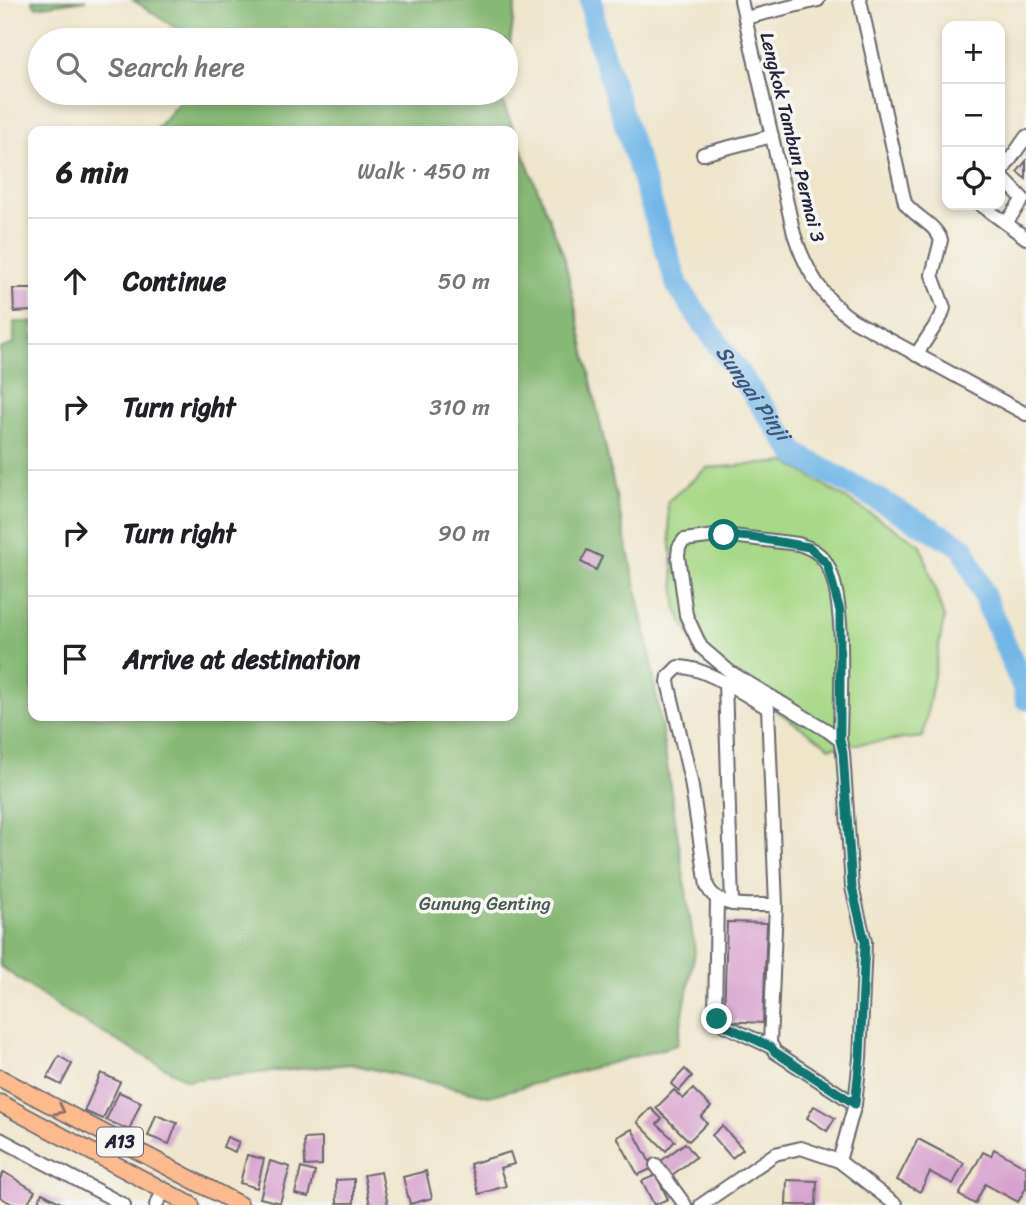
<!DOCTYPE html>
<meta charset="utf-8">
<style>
:root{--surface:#fff;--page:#f6f6f6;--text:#202124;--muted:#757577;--line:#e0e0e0}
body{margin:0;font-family:Sriracha,sans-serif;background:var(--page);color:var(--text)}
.controls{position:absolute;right:21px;top:21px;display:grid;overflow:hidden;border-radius:14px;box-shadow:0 4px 10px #0003}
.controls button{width:63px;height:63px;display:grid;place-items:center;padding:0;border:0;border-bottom:2px solid var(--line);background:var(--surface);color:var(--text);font:35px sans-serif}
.stop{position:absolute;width:21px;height:21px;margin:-16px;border:5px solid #0f766e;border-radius:50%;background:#fff}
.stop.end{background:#0f766e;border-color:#fff;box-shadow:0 2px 7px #0008}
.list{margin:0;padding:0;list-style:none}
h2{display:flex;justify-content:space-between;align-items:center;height:91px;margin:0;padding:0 28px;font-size:30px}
h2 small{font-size:23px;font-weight:400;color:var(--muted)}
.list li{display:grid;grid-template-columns:46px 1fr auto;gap:21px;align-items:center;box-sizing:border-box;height:126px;padding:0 28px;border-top:2px solid var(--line)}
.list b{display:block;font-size:26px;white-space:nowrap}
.list em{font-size:23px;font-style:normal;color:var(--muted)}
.icon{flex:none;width:38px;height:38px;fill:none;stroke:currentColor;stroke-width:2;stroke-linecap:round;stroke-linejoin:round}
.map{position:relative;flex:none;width:1026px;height:1205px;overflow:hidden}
.search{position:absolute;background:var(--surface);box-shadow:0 4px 10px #0003;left:28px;top:28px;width:490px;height:77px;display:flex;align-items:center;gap:18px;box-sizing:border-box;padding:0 24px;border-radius:38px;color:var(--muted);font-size:26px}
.panel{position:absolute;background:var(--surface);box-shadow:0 4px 10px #0003;left:28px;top:126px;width:490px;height:595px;border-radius:14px}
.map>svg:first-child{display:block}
</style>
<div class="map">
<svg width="1026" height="1205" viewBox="0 0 1026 1205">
<rect width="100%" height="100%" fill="#f6f6f2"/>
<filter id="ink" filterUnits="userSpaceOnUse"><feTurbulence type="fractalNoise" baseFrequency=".0143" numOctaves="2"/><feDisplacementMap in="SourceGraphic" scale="14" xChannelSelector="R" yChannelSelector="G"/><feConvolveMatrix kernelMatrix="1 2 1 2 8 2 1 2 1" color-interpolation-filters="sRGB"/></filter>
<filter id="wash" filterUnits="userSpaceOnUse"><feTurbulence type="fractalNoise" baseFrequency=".00686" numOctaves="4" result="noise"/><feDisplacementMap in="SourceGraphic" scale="28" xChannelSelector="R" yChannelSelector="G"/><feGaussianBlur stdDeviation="1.57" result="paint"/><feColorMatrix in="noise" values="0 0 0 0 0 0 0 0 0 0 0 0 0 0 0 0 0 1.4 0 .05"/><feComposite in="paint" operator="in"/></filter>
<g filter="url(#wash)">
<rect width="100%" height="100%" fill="#eee5ca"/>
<path fill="#a8d988" stroke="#657e62" stroke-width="2" d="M787 462 921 545 944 618 923 737 830 747 703 661 677 611 667 502 707 468Z"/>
<g fill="#86b974" stroke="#546e58" stroke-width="2">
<path d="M32 0H86L36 7Z"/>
<path d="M133 0H516L506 73V40H189V37Z"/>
<path d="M180 93H503L502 100 564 256 650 653 695 951 677 1045 489 1096 351 1064 187 1080 67 1013 0 966V678L2 672 0 671V349L14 344V322H33V716H513V131H154L178 104Z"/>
</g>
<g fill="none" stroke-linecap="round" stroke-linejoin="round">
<path stroke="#72b7e8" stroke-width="23" id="s1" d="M591 0 596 33 678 287 796 454 963 547 1024 689 1026 699"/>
</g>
<g id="blocks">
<g fill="#d7a3ce">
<path d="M1026 161V179L1017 172Z"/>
<path d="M13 289H33V311L14 312Z"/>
<path d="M587 550 602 557 596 570 581 562Z"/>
<path d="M727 922 767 923 763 1023 724 1021Z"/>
<path d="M59 1056 72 1064 61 1085 47 1078Z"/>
<path d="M685 1069 692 1076 679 1091 671 1084Z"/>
<path d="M101 1073 120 1082 103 1119 84 1111Z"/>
<path d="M693 1089 711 1107 701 1117 707 1123 689 1141 656 1108 674 1090 683 1099Z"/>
<path d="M119 1092 141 1102 129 1130 106 1120Z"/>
<path d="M814 1106 835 1118 827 1131 807 1118Z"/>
<path d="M651 1108 662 1119 657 1124 675 1141 666 1151 637 1122Z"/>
<path d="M156 1115 177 1123 169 1144 148 1136Z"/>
<path d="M722 1126 743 1149 732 1158 712 1135Z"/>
<path d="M632 1129 653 1168 638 1175 617 1137Z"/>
<path d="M227 1137 239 1142 235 1152 223 1147Z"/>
<path d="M322 1138V1165L305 1166 304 1139Z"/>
<path d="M918 1139 964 1163 953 1184 930 1172 920 1192 897 1180Z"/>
<path d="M685 1143 696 1157 672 1175 661 1161Z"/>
<path d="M994 1149 1026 1167V1188L1018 1202 985 1184 975 1204 959 1195 983 1152 991 1156Z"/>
<path d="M510 1152 514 1164 500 1168 506 1186 479 1194 470 1164Z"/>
<path d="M247 1155 264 1159 257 1188 240 1183Z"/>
<path d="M270 1161 290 1167 280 1203 260 1198Z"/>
<path d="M301 1168 315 1172 309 1197 295 1194Z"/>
<path d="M426 1171 432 1198 410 1204 403 1177Z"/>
<path d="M4 1172 35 1191 26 1205H14L0 1197V1179Z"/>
<path d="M381 1172 388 1205H370L364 1175Z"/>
<path d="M656 1175 668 1199 654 1205 642 1181Z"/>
<path d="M354 1179V1203H337L336 1180Z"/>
<path d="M787 1180 817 1181 816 1205H786Z"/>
<path d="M42 1193 65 1205H36Z"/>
</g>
</g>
</g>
<g filter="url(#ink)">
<use href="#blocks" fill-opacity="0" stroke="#69666d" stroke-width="2"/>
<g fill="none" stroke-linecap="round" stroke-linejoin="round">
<defs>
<g id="minor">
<path d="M741 0 794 234C805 268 823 300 853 320L1026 414"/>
<path d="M860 0 905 203C915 217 935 224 941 240L932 275 944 308 941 317 916 355"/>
<path d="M745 18 818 0"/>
<path d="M703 154 772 136"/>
<path d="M1000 174 1026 137"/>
<path d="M1000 175 1023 199 1006 223"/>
<path d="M981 205 1026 238"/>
<path d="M725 683 732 904"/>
<path d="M717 900 715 1015 724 1025 771 1047"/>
<path d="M776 905C753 904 718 911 707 886L691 781 668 682 669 676 678 667C705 666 745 695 768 708L776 905 770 1043 775 1052 855 1104"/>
<path d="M0 1139 124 1205"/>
<path d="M839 1161 855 1104 860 1058 865 942 852 887 843 753 840 740 828 731 730 672 701 647 686 615 678 556 679 547 684 540 724 535 798 544C809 547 818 551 825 561 848 595 840 697 840 740"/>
<path d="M656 1165 685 1205"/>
<path d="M156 1205 164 1191"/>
<path d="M701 1205 775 1154 801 1148 839 1161 896 1205"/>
</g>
<g id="major">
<path d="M0 1078 240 1205"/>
<path d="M0 1103 191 1205"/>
</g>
</defs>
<use href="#minor" stroke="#69666d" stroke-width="16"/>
<use href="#major" stroke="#69666d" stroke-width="19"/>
<use href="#minor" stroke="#fff" stroke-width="12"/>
<use href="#major" stroke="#fcba8d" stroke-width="16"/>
</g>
<defs><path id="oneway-chevron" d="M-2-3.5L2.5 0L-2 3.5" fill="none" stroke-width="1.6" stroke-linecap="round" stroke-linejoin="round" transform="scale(1.75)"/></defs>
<use stroke="#8f6e64" href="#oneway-chevron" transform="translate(60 1110) rotate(28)"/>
</g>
<g fill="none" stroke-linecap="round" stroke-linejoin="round" filter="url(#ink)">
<path stroke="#0f766e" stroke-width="9" d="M717 1019 724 1025 771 1047 775 1052 855 1104 860 1058 865 942 852 887 843 753 840 740V611L827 564 809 547 751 537 724 535"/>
</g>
<g text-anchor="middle" stroke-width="7" stroke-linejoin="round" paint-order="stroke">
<rect fill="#f6f6f2" stroke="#626272" stroke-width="2" x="97" y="1127.5" width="46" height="29" rx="5"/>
<g font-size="18" font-weight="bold" fill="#22223b">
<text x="120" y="1148">A13</text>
</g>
<g font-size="19" fill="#22223b" stroke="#f6f6f2">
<text transform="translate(793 137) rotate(76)" y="7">Lengkok Tambun Permai 3</text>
</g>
<g font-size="19" fill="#4a5952" stroke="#f6f6f2">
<text x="485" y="910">Gunung Genting</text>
</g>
<g font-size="21" font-style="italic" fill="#3e5678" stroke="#f6f6f2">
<text dy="7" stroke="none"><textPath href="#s1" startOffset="430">Sungai Pinji</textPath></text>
</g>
</g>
</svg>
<div class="controls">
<button>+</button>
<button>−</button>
<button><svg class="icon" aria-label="locate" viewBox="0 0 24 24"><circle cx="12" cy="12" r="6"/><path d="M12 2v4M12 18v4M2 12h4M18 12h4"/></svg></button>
</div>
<div class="stop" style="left:724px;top:535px"></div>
<div class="stop end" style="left:717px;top:1019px"></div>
<div class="search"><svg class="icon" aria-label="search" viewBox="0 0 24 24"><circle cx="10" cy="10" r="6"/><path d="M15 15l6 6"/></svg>Search here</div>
<section class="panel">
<h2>6 min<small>Walk · 450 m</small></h2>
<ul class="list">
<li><svg class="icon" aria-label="ahead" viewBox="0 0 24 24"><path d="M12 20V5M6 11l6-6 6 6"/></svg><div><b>Continue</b></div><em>50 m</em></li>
<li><svg class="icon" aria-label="right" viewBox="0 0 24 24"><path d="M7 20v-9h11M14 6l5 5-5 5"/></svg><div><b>Turn right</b></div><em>310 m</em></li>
<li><svg class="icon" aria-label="right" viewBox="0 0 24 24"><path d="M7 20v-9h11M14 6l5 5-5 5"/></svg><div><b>Turn right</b></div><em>90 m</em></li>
<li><svg class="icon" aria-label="arrive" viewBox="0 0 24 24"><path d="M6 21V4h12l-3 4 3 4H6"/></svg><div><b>Arrive at destination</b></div></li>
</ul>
</section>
</div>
